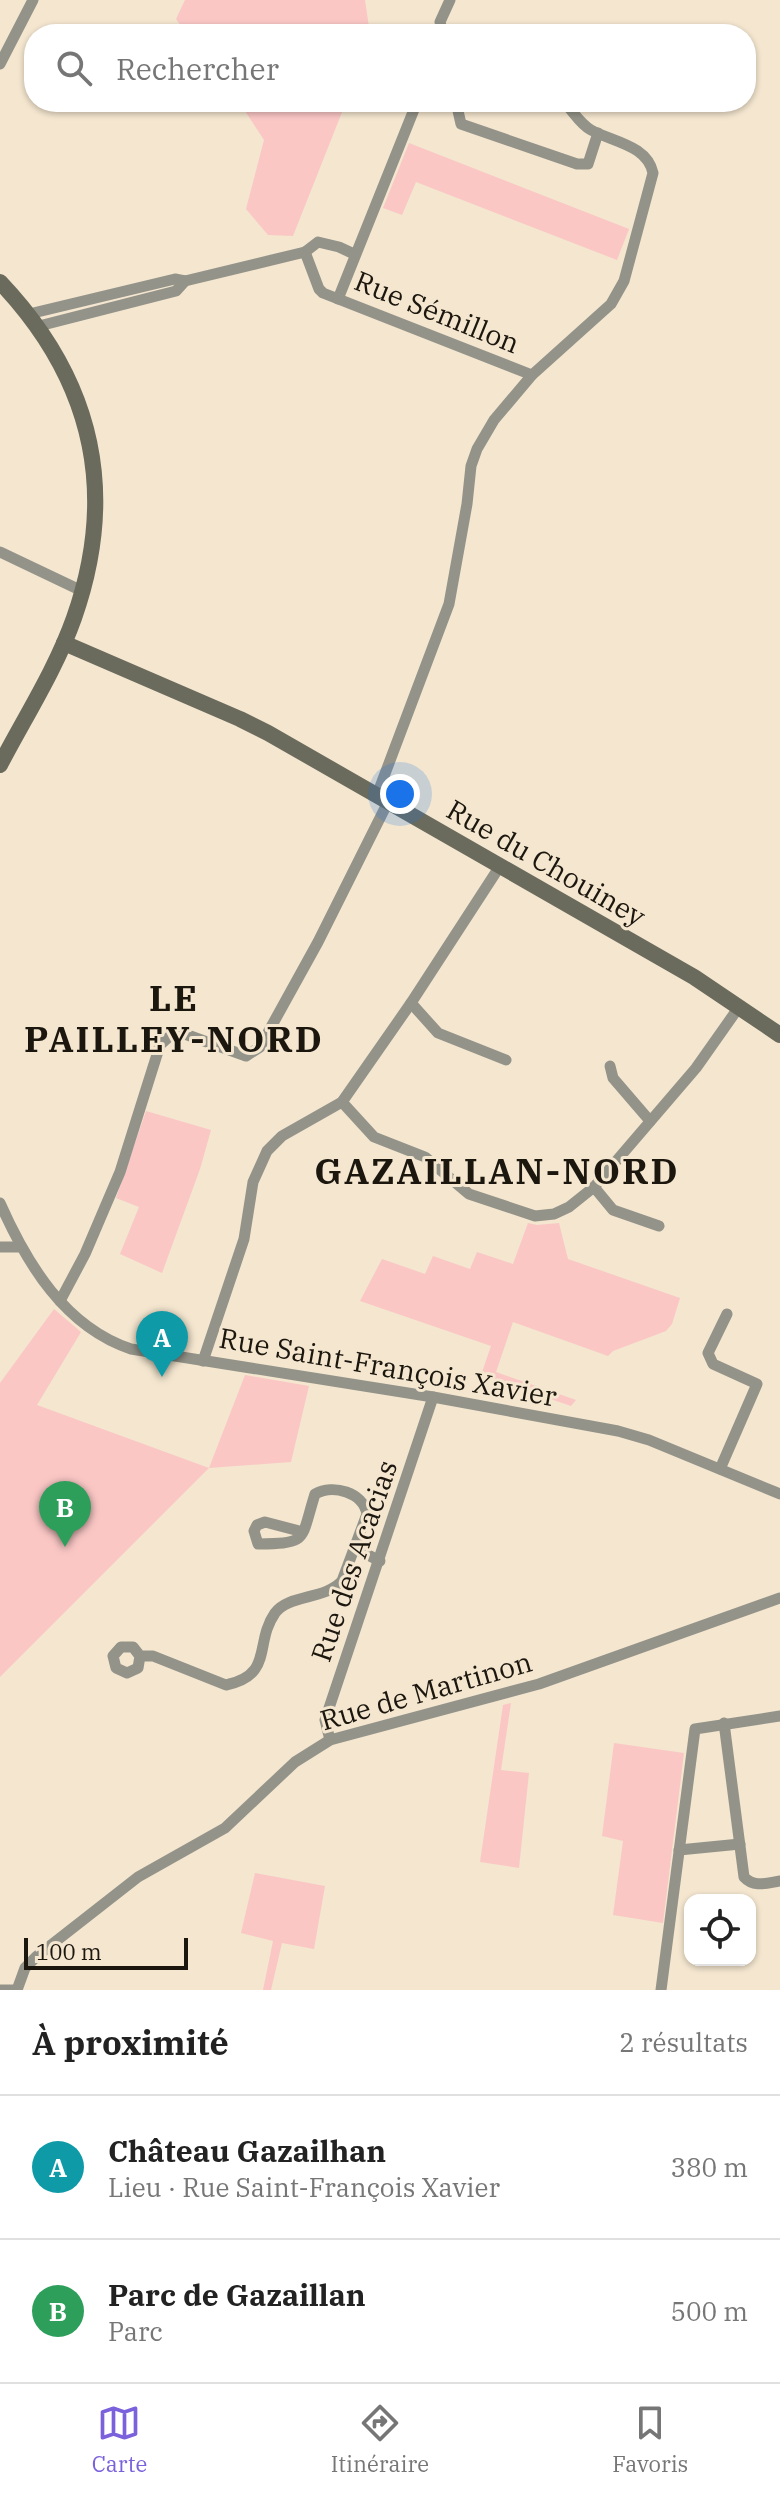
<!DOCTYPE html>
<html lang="fr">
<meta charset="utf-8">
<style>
:root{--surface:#fff;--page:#f6f6f6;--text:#222;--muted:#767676;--line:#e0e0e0;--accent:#7b61dc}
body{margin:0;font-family:"IBM Plex Serif",serif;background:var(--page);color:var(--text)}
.controls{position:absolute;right:24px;bottom:24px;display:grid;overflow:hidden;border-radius:16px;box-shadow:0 2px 6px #0004}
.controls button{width:72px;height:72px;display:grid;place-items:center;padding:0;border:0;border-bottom:2px solid var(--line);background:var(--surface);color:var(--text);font:40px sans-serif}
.scale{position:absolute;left:24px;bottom:20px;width:164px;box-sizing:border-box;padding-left:8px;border:4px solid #1b160e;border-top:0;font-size:22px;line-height:28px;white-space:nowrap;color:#1b160e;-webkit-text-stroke:6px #f4e6cf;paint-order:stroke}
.you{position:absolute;left:400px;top:794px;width:28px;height:28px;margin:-20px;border:6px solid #fff;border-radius:50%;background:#1a73e8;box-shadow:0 0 0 12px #1a73e833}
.badge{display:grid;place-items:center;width:52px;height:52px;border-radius:50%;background:var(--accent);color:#fff;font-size:26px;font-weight:700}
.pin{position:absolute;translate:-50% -66px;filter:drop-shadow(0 2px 4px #0008)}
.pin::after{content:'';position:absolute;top:42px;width:28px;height:24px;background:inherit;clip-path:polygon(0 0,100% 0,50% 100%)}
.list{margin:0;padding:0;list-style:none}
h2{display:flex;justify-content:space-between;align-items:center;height:104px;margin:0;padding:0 32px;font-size:34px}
h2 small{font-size:26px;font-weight:400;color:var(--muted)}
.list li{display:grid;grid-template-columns:52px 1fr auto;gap:24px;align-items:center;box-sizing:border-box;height:144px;padding:0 32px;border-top:2px solid var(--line)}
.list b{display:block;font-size:30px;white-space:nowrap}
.list p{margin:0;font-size:26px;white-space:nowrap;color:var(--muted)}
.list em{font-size:26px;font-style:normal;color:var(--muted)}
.icon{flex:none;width:44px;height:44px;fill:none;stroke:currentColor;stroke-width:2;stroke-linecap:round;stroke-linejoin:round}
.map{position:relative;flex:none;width:780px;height:1990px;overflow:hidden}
.search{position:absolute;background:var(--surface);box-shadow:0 2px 6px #0004;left:24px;right:24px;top:24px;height:88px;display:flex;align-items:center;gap:20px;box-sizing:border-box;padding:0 28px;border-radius:32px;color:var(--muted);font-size:30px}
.sheet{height:392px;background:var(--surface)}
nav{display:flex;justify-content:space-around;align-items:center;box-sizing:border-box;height:112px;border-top:2px solid var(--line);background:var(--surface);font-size:22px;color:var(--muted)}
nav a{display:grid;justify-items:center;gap:4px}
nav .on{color:var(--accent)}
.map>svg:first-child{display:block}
</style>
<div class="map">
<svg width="780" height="1990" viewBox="0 0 780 1990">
<rect width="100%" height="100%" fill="#f4e6cf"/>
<g fill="#fac7c5">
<path d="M185 0H365L370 34H187L176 19Z"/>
<path d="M239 102H346L293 236 268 235 246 209 264 140Z"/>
<path d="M409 143 629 229 617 260 416 182 402 215 383 208Z"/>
<path d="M146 1111 211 1130 200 1169 162 1273 120 1254 139 1207 116 1198Z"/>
<path d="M528 1223 537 1225 559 1223 568 1259 680 1298 672 1324 666 1331 613 1351 608 1356 513 1322 496 1372 576 1400 571 1406 481 1375 491 1346 360 1301 382 1259 425 1274 433 1256 470 1269 477 1252 513 1264Z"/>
<path d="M54 1309 81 1332 37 1405 209 1468 245 1375 309 1386 291 1462 209 1468 0 1677V1383Z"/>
<path d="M511 1703 501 1770 529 1773 519 1868 480 1862 503 1705Z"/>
<path d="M614 1743 684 1753 663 1923 613 1915 623 1841 602 1836Z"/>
<path d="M255 1873 325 1886 314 1949 282 1943 271 1990H263L273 1941 241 1933Z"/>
</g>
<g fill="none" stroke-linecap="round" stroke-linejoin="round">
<g stroke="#939389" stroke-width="11">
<path d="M443 34 440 22 450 0"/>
<path d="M0 64 33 0"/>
<path d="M456 102 461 124 577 164H588L598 133"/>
<path d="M305 252 319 289 323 293 532 375"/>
<path d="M338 299 417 102"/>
<path d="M29 314 175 279 185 281 305 252 318 242 339 247 354 254"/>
<path d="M39 326 176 291 185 281"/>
<path d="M0 552 82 591"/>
<path d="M377 795 449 604 467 504 471 466 477 449 494 420 532 375 611 304 624 281 653 173C647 145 613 142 591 130 580 124 573 111 564 102"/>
<path d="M411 1003 438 1033 506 1060"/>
<path d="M610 1066 613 1078 650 1121"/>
<path d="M342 1102 374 1137 425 1157 469 1194 535 1216 554 1214 569 1207 594 1187 696 1068 739 1007"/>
<path d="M594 1187 613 1210 659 1226"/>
<path d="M0 1203C27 1264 65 1327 131 1349L433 1397 618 1431 649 1440 780 1494"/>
<path d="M0 1247H21"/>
<path d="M60 1301 85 1254 120 1172 160 1045 170 1036 182 1033 246 1056 260 1047 318 942 388 802"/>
<path d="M203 1361 244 1239 253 1182 267 1151 282 1136 342 1102 411 1003 500 866"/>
<path d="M720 1469 757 1384 713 1364 708 1353 727 1314"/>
<path d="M356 1549 380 1561"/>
<path d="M140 1656 138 1668 127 1673 116 1668 113 1656 121 1647H133L140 1656H153L226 1685C274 1675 254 1643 275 1613 289 1594 325 1600 342 1581L367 1514C363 1492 333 1484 315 1494 300 1542 309 1543 258 1544L254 1531 257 1525 265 1522 303 1532"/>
<path d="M724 1723 744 1877C754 1888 767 1883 780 1881"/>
<path d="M330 1740 325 1720 433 1397"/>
<path d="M679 1850 740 1844"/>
<path d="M0 1990H17"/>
<path d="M17 1990 25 1968 37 1956 138 1877 225 1828 295 1762 330 1740 539 1684 780 1598"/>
<path d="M661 1990 695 1729 780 1716"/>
</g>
<g stroke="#6a6b5c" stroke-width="16">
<path d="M0 282C92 379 119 490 74 618 56 669 25 717 0 765"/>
<path d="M64 643 240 719 268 733 694 977 780 1035"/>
</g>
</g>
<g text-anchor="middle" stroke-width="6" stroke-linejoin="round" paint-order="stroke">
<g font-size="28" fill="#1b160e" stroke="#f4e6cf">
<text transform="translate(437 312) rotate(22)" y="10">Rue Sémillon</text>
<text transform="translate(546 863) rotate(30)" y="10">Rue du Chouiney</text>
<text transform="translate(388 1367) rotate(10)" y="10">Rue Saint-François Xavier</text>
<text transform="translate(354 1561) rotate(-71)" y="10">Rue des Acacias</text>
<text transform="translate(426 1691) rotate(-16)" y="10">Rue de Martinon</text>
</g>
<g font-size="36" font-weight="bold" letter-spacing="2" fill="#1b160e" stroke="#f4e6cf">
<text x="174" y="1011">LE<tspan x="174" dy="41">PAILLEY-NORD</tspan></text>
<text x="497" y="1184">GAZAILLAN-NORD</text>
</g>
</g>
</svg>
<div class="controls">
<button><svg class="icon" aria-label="locate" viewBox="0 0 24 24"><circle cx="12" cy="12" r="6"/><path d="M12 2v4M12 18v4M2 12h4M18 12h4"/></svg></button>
</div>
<div class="scale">100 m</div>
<div class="you"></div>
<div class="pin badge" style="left:162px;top:1377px;background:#0f9aa8">A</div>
<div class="pin badge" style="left:65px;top:1547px;background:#2e9e5b">B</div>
<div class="search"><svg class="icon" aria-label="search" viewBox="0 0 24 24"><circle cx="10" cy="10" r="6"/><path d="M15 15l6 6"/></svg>Rechercher</div>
</div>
<section class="sheet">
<h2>À proximité<small>2 résultats</small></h2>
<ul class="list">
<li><span class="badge" style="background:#0f9aa8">A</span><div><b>Château Gazailhan</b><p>Lieu · Rue Saint-François Xavier</p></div><em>380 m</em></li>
<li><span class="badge" style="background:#2e9e5b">B</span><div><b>Parc de Gazaillan</b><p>Parc</p></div><em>500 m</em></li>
</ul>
</section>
<nav>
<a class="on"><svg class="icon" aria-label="map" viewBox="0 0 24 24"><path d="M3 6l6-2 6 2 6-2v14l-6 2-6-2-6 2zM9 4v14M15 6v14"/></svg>Carte</a>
<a><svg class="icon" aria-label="directions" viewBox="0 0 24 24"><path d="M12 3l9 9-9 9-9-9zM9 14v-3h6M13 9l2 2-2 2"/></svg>Itinéraire</a>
<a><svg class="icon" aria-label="saved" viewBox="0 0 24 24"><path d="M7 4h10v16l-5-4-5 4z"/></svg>Favoris</a>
</nav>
